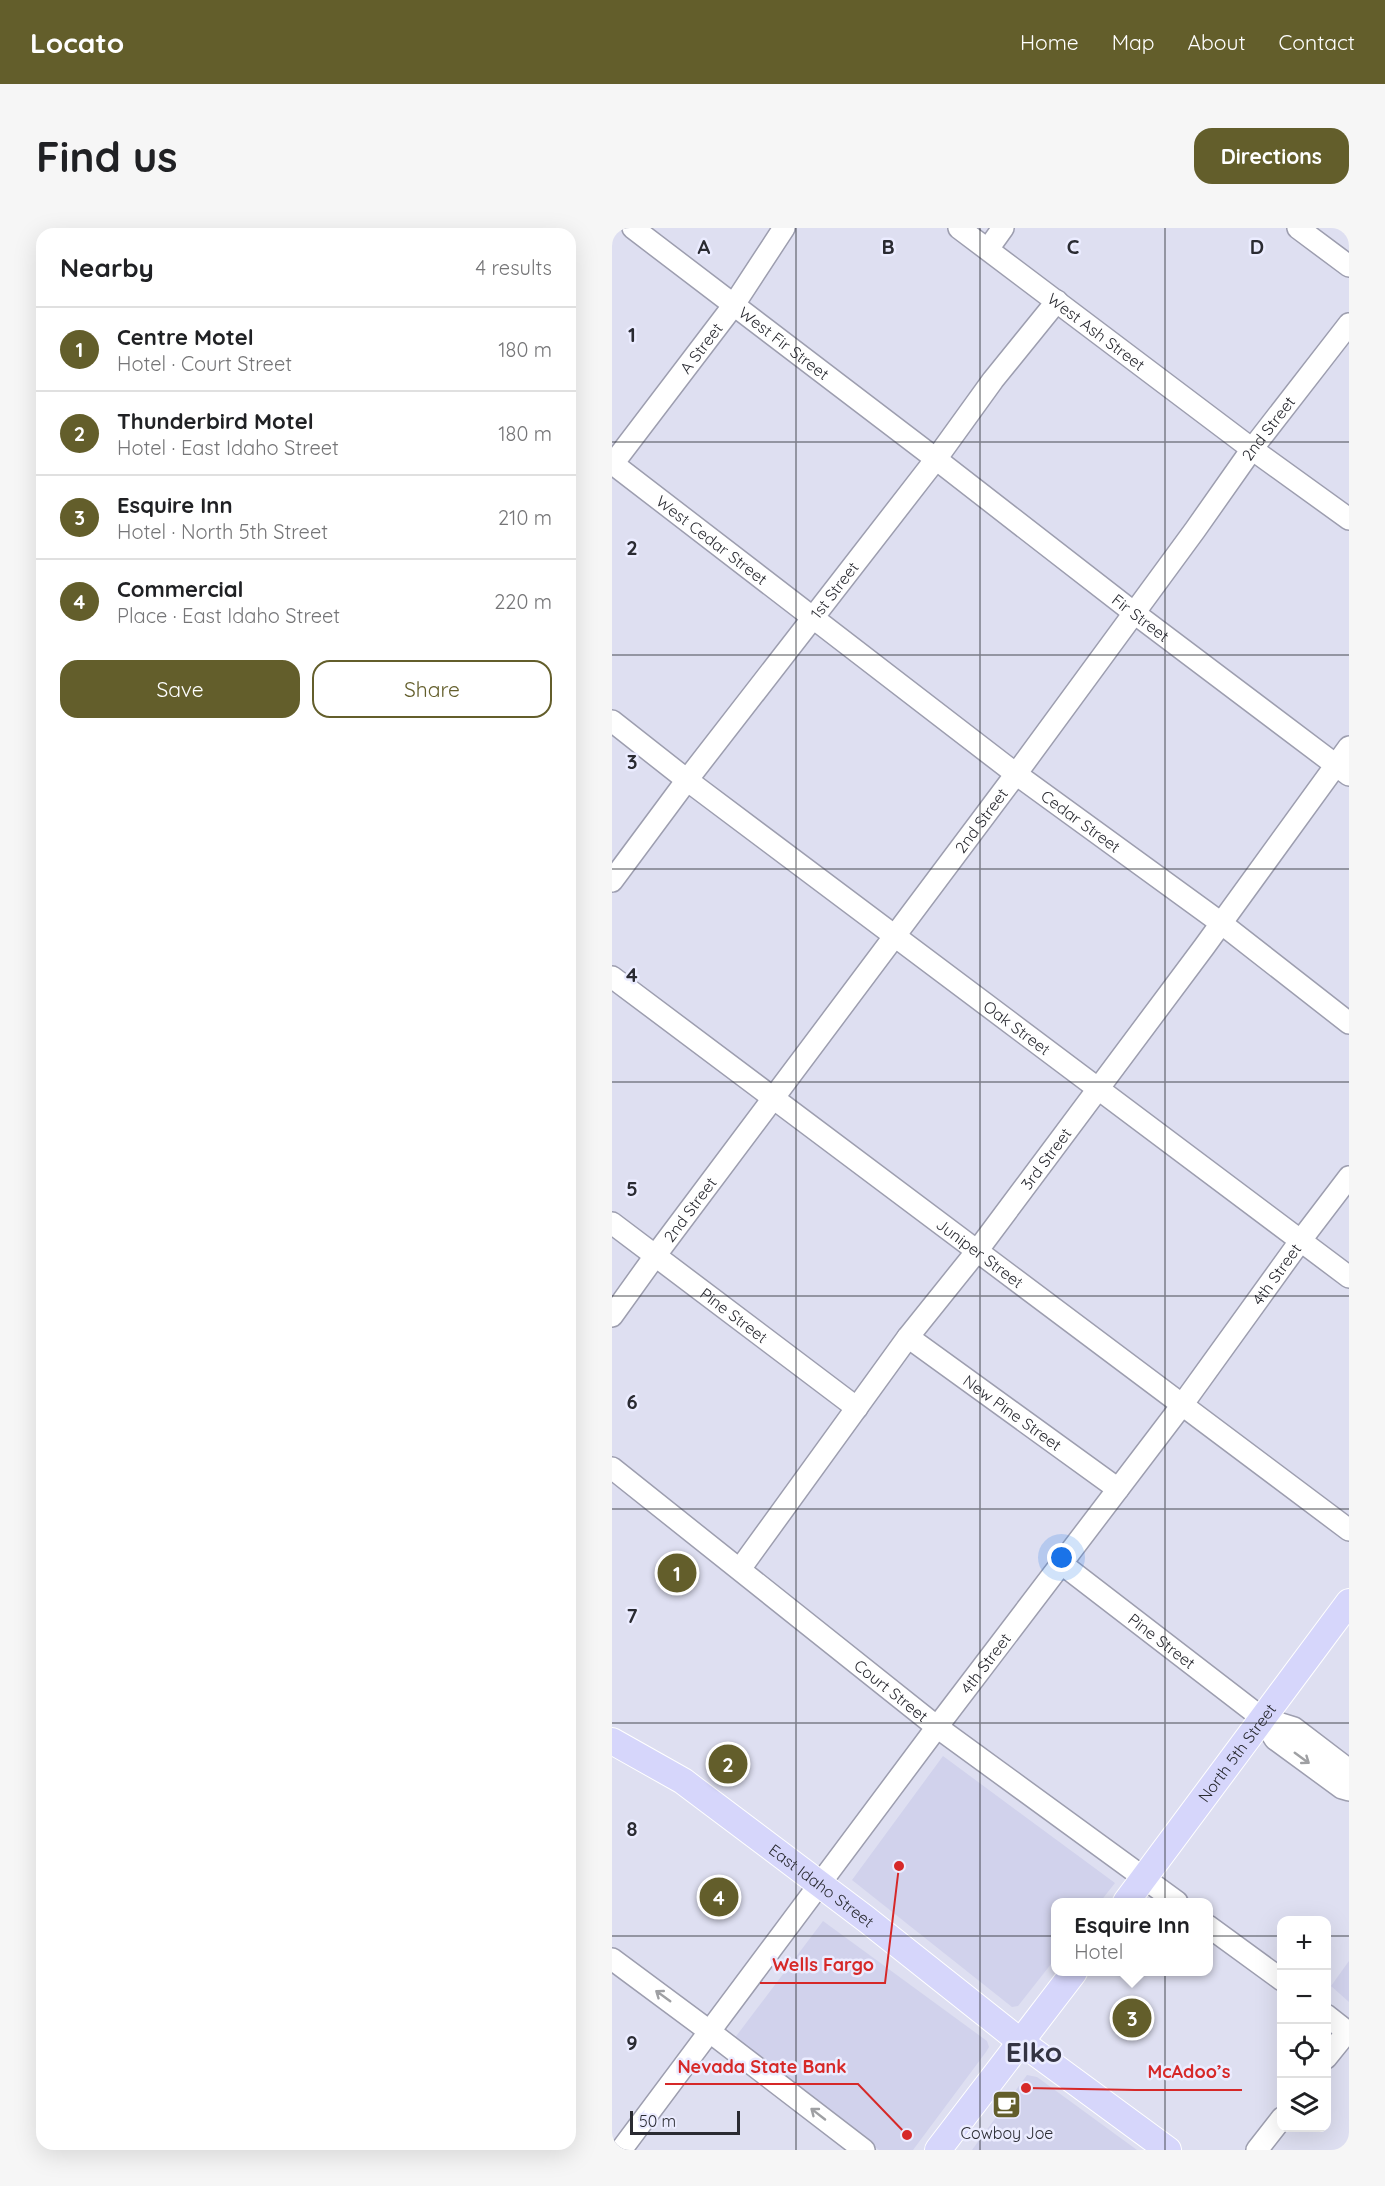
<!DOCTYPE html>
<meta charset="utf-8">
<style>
:root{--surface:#fff;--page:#f6f6f6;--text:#202124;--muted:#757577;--line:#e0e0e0;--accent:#635e2b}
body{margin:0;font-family:Quicksand,sans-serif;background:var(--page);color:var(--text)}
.controls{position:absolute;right:18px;bottom:18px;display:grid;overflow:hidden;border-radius:12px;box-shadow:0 6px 24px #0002}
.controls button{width:54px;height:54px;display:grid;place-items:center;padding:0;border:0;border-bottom:2px solid var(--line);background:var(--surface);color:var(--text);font:30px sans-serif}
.scale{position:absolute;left:18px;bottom:15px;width:110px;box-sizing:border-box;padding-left:6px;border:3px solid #2a2b32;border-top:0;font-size:16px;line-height:21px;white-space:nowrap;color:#2a2b32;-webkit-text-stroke:4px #ebecff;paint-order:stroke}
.you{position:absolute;left:450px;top:1330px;width:21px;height:21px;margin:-15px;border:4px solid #fff;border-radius:50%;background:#1a73e8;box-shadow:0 0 0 9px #1a73e833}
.badge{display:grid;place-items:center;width:39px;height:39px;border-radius:50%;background:var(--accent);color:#fff;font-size:20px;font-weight:700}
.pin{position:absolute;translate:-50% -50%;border:3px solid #fff;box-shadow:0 2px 6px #0006}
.popup{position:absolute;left:439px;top:1670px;width:162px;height:78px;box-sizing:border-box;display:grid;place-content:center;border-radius:12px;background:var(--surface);filter:drop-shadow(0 2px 4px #0005);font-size:20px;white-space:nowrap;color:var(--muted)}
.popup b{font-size:22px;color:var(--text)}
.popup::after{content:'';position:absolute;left:50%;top:100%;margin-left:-12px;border:12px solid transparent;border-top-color:var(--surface)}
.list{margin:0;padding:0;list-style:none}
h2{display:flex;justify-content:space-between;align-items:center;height:78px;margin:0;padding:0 24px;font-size:26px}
h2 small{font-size:20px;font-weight:400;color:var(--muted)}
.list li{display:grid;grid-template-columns:39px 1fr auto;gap:18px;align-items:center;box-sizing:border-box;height:84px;padding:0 24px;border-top:2px solid var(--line)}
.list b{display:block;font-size:22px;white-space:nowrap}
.list p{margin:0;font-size:20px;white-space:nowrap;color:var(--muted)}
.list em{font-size:20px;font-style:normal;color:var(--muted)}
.actions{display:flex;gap:12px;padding:18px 24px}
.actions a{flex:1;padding:14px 0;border:2px solid var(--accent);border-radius:18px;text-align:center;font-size:21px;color:var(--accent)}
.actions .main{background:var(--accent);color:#fff}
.icon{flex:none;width:33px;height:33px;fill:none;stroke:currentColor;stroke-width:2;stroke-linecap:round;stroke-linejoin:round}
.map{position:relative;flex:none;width:737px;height:1922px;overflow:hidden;border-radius:18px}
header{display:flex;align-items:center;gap:36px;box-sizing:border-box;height:84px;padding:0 30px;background:var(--accent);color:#fff}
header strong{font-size:28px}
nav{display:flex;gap:33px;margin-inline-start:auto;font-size:21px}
.intro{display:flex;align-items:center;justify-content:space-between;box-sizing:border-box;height:144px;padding:0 36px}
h1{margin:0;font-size:42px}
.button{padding:15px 27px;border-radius:18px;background:var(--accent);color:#fff;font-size:21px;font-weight:700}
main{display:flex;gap:36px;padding:0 36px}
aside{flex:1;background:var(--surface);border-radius:18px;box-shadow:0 6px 24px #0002}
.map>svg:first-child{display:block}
</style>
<header>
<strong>Locato</strong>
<nav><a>Home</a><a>Map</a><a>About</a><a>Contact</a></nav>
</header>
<div class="intro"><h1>Find us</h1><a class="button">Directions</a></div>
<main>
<aside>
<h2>Nearby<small>4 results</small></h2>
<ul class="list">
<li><span class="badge">1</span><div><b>Centre Motel</b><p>Hotel · Court Street</p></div><em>180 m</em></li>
<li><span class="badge">2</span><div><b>Thunderbird Motel</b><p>Hotel · East Idaho Street</p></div><em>180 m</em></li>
<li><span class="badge">3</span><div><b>Esquire Inn</b><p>Hotel · North 5th Street</p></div><em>210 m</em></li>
<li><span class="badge">4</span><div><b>Commercial</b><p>Place · East Idaho Street</p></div><em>220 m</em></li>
</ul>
<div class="actions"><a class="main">Save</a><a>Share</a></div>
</aside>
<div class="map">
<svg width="737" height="1922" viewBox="0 0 737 1922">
<rect width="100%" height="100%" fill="#dedff1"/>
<g fill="#d1d2ec">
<path d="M331 1528 503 1655 488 1674H444L443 1731 406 1778 400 1779 240 1652Z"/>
<path d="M211 1693 375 1813 377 1819 374 1824 301 1922H267L122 1811Z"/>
<path d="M737 1733V1774L719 1758Z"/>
<path d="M415 1847 425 1849 525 1922H360Z"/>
</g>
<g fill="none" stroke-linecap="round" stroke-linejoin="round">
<defs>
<g id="minor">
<path id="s1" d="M21 0 324 231 521 384 737 547"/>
<path id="s2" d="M347 0 640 221 737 291"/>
<path d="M686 0 737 38"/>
<path d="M376 21 391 0"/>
<path id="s3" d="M0 235 404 546 609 695 737 795"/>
<path id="s4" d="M0 237 121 78 172 0"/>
<path id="s5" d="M0 493 75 552 737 1049"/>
<path id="s6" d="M0 653 75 552 324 231 381 152 445 73"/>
<path id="s7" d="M0 749 737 1302"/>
<path id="s8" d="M0 995 245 1180"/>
<path id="s9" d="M0 1088 43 1028 404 546 583 302 640 221 737 96"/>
<path id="s10" d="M296 1109 506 1261"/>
<path id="s11" d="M0 1240 325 1499 565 1674"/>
<path id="s12" d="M450 1336 650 1490 663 1511 730 1560 737 1562"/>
<path id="s13" d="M128 1341 296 1109 365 1023 592 719 737 519"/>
<path d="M650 1490 682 1500 737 1542"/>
<path d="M596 1698 670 1752"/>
<path d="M0 1731 97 1803 252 1922"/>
<path d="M714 1787 737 1805"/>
<path d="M714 1830 735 1804"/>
<path id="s14" d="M9 1922 325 1499 570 1177 689 1012 737 949"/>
<path d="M645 1922 670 1890"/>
</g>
<g id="major">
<path id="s15" d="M0 1513 71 1553 254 1691 409 1814 556 1922"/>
<path id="s16" d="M514 1674 737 1374"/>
<path d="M326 1922 462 1744"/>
</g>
</defs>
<use href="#minor" stroke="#9d9eaf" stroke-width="24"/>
<use href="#major" stroke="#fff" stroke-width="28"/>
<use href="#minor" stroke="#fff" stroke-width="21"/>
<use href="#major" stroke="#d6d6fb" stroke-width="26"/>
</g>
<defs><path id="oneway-shaft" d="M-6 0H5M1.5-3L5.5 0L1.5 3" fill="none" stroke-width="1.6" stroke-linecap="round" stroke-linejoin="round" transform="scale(1.5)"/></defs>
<g stroke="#9fa0a3">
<use href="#oneway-shaft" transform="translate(690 1530) rotate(36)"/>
<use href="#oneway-shaft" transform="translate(51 1768) rotate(-144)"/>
<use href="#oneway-shaft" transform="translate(206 1886) rotate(-142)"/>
</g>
<path fill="none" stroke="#2a2b32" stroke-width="1.5" stroke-opacity="0.55" d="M184 0V1922M368 0V1922M553 0V1922M0 214H737M0 427H737M0 641H737M0 854H737M0 1068H737M0 1281H737M0 1495H737M0 1708H670M714 1708H737"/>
<defs>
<symbol id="cafe-square" viewBox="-11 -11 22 22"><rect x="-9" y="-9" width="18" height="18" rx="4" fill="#635e2b" stroke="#ebecff"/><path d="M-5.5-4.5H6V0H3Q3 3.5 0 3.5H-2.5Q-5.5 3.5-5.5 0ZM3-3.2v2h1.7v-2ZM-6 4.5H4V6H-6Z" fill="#fff"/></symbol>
</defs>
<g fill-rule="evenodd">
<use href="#cafe-square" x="378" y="1860" width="33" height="33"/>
</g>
<g text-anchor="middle" stroke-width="5" stroke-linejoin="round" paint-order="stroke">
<g font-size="16" fill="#2a2b32" stroke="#ebecff">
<text dy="6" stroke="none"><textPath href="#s2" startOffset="172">West Ash Street</textPath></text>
<text dy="6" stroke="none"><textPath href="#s1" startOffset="190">West Fir Street</textPath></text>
<text dy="6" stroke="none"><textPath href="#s4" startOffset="147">A Street</textPath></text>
<text dy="6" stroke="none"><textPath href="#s9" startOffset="1104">2nd Street</textPath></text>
<text dy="6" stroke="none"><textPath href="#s3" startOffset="126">West Cedar Street</textPath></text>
<text dy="6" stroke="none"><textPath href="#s6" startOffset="366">1st Street</textPath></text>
<text dy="6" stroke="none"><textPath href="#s1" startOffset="640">Fir Street</textPath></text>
<text dy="6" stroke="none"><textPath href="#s9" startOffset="618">2nd Street</textPath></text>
<text dy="6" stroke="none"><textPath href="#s3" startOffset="590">Cedar Street</textPath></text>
<text dy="6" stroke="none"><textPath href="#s5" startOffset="508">Oak Street</textPath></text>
<text dy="6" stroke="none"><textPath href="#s13" startOffset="512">3rd Street</textPath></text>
<text dy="6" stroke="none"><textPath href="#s9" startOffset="132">2nd Street</textPath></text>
<text dy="6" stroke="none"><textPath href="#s7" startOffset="460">Juniper Street</textPath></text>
<text dy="6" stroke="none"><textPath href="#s14" startOffset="1094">4th Street</textPath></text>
<text dy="6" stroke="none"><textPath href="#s8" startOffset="153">Pine Street</textPath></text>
<text dy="6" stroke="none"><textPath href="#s10" startOffset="129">New Pine Street</textPath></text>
<text dy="6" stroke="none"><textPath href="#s12" startOffset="126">Pine Street</textPath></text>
<text dy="6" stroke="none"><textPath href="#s14" startOffset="608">4th Street</textPath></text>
<text dy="6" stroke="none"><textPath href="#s11" startOffset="357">Court Street</textPath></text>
<text dy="6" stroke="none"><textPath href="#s16" startOffset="186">North 5th Street</textPath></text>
<text dy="6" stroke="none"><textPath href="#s15" startOffset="255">East Idaho Street</textPath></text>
</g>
<g font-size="16" fill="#2a2b32" stroke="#ebecff">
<text x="395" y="1911">Cowboy Joe</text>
</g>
<g font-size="28" font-weight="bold" fill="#343443" stroke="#ebecff">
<text x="422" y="1834">Elko</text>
</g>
</g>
<g font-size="20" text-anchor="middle" font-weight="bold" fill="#2a2b32" stroke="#ebecff" stroke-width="5" stroke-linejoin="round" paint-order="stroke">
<text x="92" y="26">A</text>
<text x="276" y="26">B</text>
<text x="461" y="26">C</text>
<text x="645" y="26">D</text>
<text x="20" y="114">1</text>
<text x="20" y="327">2</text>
<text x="20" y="541">3</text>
<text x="20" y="754">4</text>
<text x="20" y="968">5</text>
<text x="20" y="1181">6</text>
<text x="20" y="1395">7</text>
<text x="20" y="1608">8</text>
<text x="20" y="1822">9</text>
</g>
<path fill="none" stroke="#d62828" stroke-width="2" d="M287 1638L273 1755H148M295 1907L246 1856H53M414 1860L523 1862H630"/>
<g fill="#d62828" stroke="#ebecff" stroke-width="2">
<circle cx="287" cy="1638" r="6"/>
<circle cx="295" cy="1907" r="6"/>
<circle cx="414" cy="1860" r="6"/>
</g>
<g font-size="18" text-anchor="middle" font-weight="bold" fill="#d62828" stroke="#ebecff" stroke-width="5" stroke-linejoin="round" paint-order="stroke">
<text x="211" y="1743">Wells Fargo</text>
<text x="150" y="1845">Nevada State Bank</text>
<text x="577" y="1850">McAdoo’s</text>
</g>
</svg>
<div class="controls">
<button>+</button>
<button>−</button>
<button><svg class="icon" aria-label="locate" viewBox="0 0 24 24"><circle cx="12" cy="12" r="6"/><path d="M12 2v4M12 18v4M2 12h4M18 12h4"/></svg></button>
<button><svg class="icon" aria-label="layers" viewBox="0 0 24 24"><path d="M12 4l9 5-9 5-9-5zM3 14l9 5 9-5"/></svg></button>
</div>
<div class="scale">50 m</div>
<div class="you"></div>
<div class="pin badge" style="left:65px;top:1345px">1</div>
<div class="pin badge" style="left:116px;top:1536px">2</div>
<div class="pin badge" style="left:520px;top:1790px">3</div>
<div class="popup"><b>Esquire Inn</b>Hotel</div>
<div class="pin badge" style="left:107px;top:1669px">4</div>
</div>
</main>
